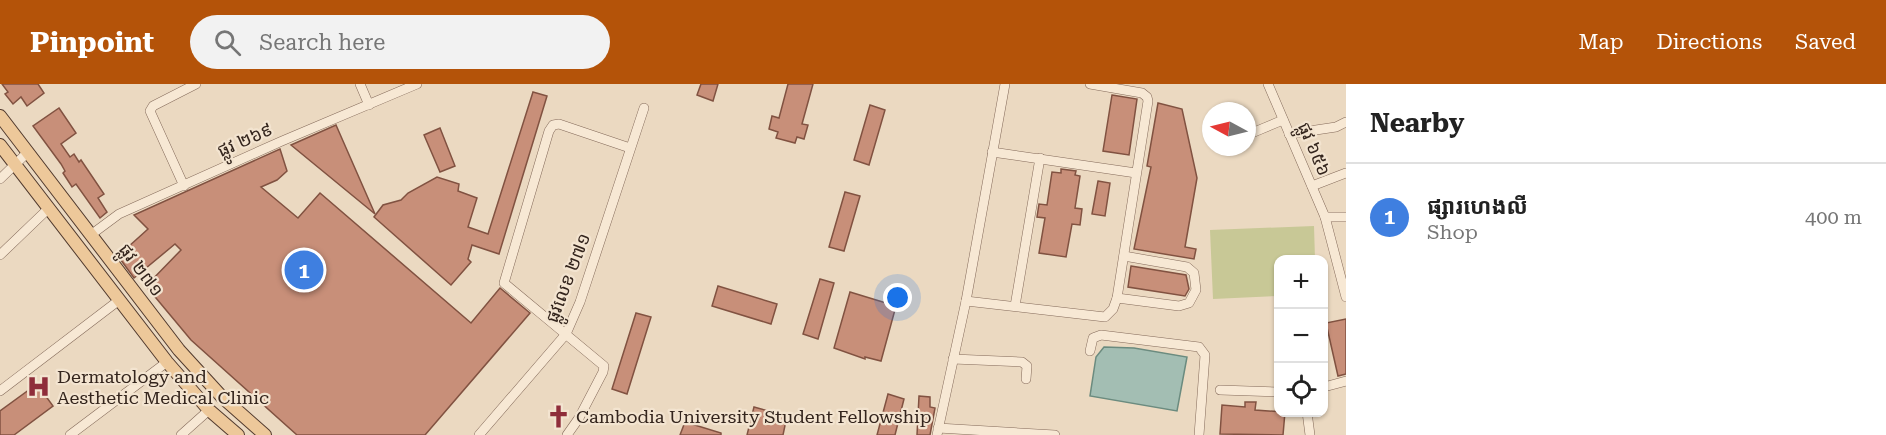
<!DOCTYPE html>
<meta charset="utf-8">
<style>
:root{--surface:#fff;--page:#f2f2f2;--text:#222;--muted:#767676;--line:#e0e0e0;--accent:#b45309}
body{margin:0;font-family:"Roboto Serif","Noto Sans Khmer",serif;background:var(--page);color:var(--text)}
.controls{position:absolute;right:18px;bottom:18px;display:grid;overflow:hidden;border-radius:12px;box-shadow:0 2px 4px #0004}
.controls button{width:54px;height:54px;display:grid;place-items:center;padding:0;border:0;border-bottom:2px solid var(--line);background:var(--surface);color:var(--text);font:30px sans-serif}
.compass{position:absolute;left:1202px;top:18px;width:54px;height:54px;border-radius:50%;background:var(--surface);box-shadow:0 2px 4px #0004;rotate:277deg}
.you{position:absolute;left:898px;top:214px;width:21px;height:21px;margin:-15px;border:4px solid #fff;border-radius:50%;background:#1a73e8;box-shadow:0 0 0 9px #1a73e833}
.badge{display:grid;place-items:center;width:39px;height:39px;border-radius:50%;background:var(--accent);color:#fff;font-size:20px;font-weight:700}
.pin{position:absolute;translate:-50% -50%;border:3px solid #fff;box-shadow:0 2px 6px #0006}
.list{margin:0;padding:0;list-style:none}
h2{display:flex;justify-content:space-between;align-items:center;height:78px;margin:0;padding:0 24px;font-size:26px}
h2 small{font-size:20px;font-weight:400;color:var(--muted)}
.list li{display:grid;grid-template-columns:39px 1fr auto;gap:18px;align-items:center;box-sizing:border-box;height:108px;padding:0 24px;border-top:2px solid var(--line)}
.list b{display:block;font-size:22px;white-space:nowrap}
.list p{margin:0;font-size:20px;white-space:nowrap;color:var(--muted)}
.list em{font-size:20px;font-style:normal;color:var(--muted)}
.icon{flex:none;width:33px;height:33px;fill:none;stroke:currentColor;stroke-width:2;stroke-linecap:round;stroke-linejoin:round}
.map{position:relative;flex:none;width:1346px;height:351px;overflow:hidden}
header{display:flex;align-items:center;gap:36px;box-sizing:border-box;height:84px;padding:0 30px;background:var(--accent);color:#fff}
header strong{font-size:28px}
nav{display:flex;gap:33px;margin-inline-start:auto;font-size:21px}
.search{width:420px;height:54px;background:var(--page);display:flex;align-items:center;gap:15px;box-sizing:border-box;padding:0 21px;border-radius:33px;color:var(--muted);font-size:22px}
main{display:flex}
aside{flex:1;background:var(--surface)}
.map>svg:first-child{display:block}
</style>
<header>
<strong>Pinpoint</strong>
<div class="search"><svg class="icon" aria-label="search" viewBox="0 0 24 24"><circle cx="10" cy="10" r="6"/><path d="M15 15l6 6"/></svg>Search here</div>
<nav><a>Map</a><a>Directions</a><a>Saved</a></nav>
</header>
<main>
<div class="map">
<svg width="1346" height="351" viewBox="0 0 1346 351">
<rect width="100%" height="100%" fill="#ebd9c1"/>
<path fill="#c8c896" d="M1314 142 1315 175 1278 176V212L1213 215 1210 146Z"/>
<path fill="#a3beb3" stroke="#6b8b7f" stroke-width="1.5" d="M1104 263 1134 264 1187 273 1177 327 1090 312 1096 273Z"/>
<g fill="#c88f79" stroke="#815241" stroke-width="1.5">
<path d="M2 0H38L44 9 27 22 21 13 13 20 5 10 8 8Z"/>
<path d="M701 0H718L713 17 697 11Z"/>
<path d="M788 0H813L802 40 808 41 804 55 797 53 795 59 776 54 778 48 769 45 772 32 779 34Z"/>
<path d="M533 8 547 12 499 170 472 161 468 175 471 178 451 201 374 133 383 121 401 116 408 109 437 93 459 100 458 107 477 114 468 143 488 150Z"/>
<path d="M1112 11 1137 15 1129 71 1103 67Z"/>
<path d="M1158 19 1182 25 1197 94 1185 163 1196 165 1194 175 1134 165 1151 83 1147 82Z"/>
<path d="M870 21 885 26 869 81 854 76Z"/>
<path d="M59 24 76 49 61 60 70 73 74 70 79 78 81 76 104 110 98 114 107 128 100 134 76 100 72 103 63 89 65 87 61 80 33 42Z"/>
<path d="M336 41 375 130 291 61Z"/>
<path d="M440 44 455 82 440 88 424 51Z"/>
<path d="M280 65 287 87 277 96 261 103 298 134 320 109 471 239 500 204 530 229 425 351H297L191 256 146 202 181 166 175 160 134 194 118 172 148 145 134 131Z"/>
<path d="M1061 85 1076 87 1075 91 1080 92 1075 124 1082 125 1080 141 1072 140 1066 173 1039 169 1045 134 1037 133 1039 120 1047 121 1052 88 1061 89Z"/>
<path d="M1098 97 1110 99 1105 132 1092 130Z"/>
<path d="M845 108 860 112 844 167 829 163Z"/>
<path d="M1131 182 1186 191 1189 205 1185 212 1128 203Z"/>
<path d="M820 195 834 199 818 255 803 250Z"/>
<path d="M718 202 777 220 771 240 712 222Z"/>
<path d="M850 208 896 222 881 277 865 273V275L834 264Z"/>
<path d="M636 229 651 233 627 310 612 305Z"/>
<path d="M1346 235V290L1338 292 1326 239Z"/>
<path d="M37 300 53 322 14 351H0V327Z"/>
<path d="M888 310 904 315 895 351H877Z"/>
<path d="M919 312 930 313V323L935 324 930 351H917Z"/>
<path d="M1245 318H1256L1255 326 1285 328 1283 351 1220 350 1222 321 1245 323Z"/>
<path d="M754 323 787 332 783 351H747Z"/>
<path d="M685 338 721 349V351H680Z"/>
</g>
<g fill="none" stroke-linecap="round" stroke-linejoin="round">
<defs>
<g id="minor">
<path d="M360 0 369 21"/>
<path d="M1268 0 1325 133 1346 213"/>
<path d="M1289 50 1336 43 1346 38"/>
<path d="M1247 51 1283 36"/>
<path d="M992 68 1136 89"/>
<path d="M0 95 28 68"/>
<path d="M184 102 150 27 153 22 196 0"/>
<path d="M1312 102 1346 89"/>
<path d="M1325 133H1346"/>
<path d="M92 150 119 130 282 57 417 0"/>
<path d="M0 171 49 124"/>
<path d="M1117 214 1179 222 1189 219 1196 206 1194 189 1187 183 1124 172"/>
<path d="M966 217 1105 233 1113 225 1117 214 1148 17 1147 13 1142 9 1090 0"/>
<path d="M1015 222 1040 74"/>
<path d="M1090 267 1093 254 1101 251 1199 263 1205 271 1199 351"/>
<path d="M953 275 1022 278 1027 282 1026 295"/>
<path d="M1324 303 1346 297"/>
<path d="M1220 306 1278 308"/>
<path d="M0 307 118 217"/>
<path d="M1307 328 1310 351"/>
<path d="M938 344 1055 351"/>
<path d="M70 351 167 278"/>
<path d="M181 351 209 326"/>
<path d="M479 351 566 250 580 218 644 24"/>
<path d="M567 351 579 334 603 288 604 282 504 199 549 47 553 41 559 40 630 64"/>
<path d="M937 351 966 217 1005 0"/>
</g>
<g id="major">
<path d="M0 32 179 266 222 313 265 351"/>
<path d="M0 61 167 278 209 326 238 351"/>
</g>
</defs>
<use href="#minor" stroke="#846a5a" stroke-width="10"/>
<use href="#major" stroke="#513a2e" stroke-width="14"/>
<use href="#minor" stroke="#f7e8d4" stroke-width="9"/>
<use href="#major" stroke="#edc89a" stroke-width="12"/>
</g>
<defs>
<symbol id="hospital-bare" viewBox="-9 -9 18 18"><path d="M-5-5h3v3.5h4V-5h3V5h-3V1.5h-4V5h-3Z" fill="#8f2d3a" stroke="#f3e4d0" stroke-width="2.5" paint-order="stroke"/></symbol>
<symbol id="church-bare" viewBox="-9 -9 18 18"><path d="M-1.2-6h2.4v3.5h3.3v2.4h-3.3V6h-2.4V-.1h-3.3v-2.4h3.3Z" fill="#8f2d3a" stroke="#f3e4d0" stroke-width="2.5" paint-order="stroke"/></symbol>
</defs>
<g fill-rule="evenodd">
<use href="#hospital-bare" x="22" y="286" width="33" height="33"/>
<use href="#church-bare" x="542" y="316" width="33" height="33"/>
</g>
<g text-anchor="middle" stroke-width="4.5" stroke-linejoin="round" paint-order="stroke">
<g font-size="18" fill="#34251d" stroke="#f3e4d0">
<text transform="translate(245 56) rotate(-24)" y="6">ផ្លូវ ២៦៩</text>
<text transform="translate(1314 65) rotate(67)" y="6">ផ្លូវ ៦៥៦</text>
<text transform="translate(141 186) rotate(53)" y="6">ផ្លូវ ២៧១</text>
<text transform="translate(568 194) rotate(-69)" y="6">ផ្លូវលេខ ២៧១</text>
</g>
<g font-size="18" fill="#34251d" stroke="#f3e4d0" text-anchor="start">
<text x="57" y="299">Dermatology and<tspan x="57" dy="21">Aesthetic Medical Clinic</tspan></text>
<text x="576" y="339">Cambodia University Student Fellowship</text>
</g>
</g>
</svg>
<div class="controls">
<button>+</button>
<button>−</button>
<button><svg class="icon" aria-label="locate" viewBox="0 0 24 24"><circle cx="12" cy="12" r="6"/><path d="M12 2v4M12 18v4M2 12h4M18 12h4"/></svg></button>
</div>
<svg class="compass" viewBox="-18 -18 36 36"><path d="M0-13l5 13h-10z" fill="#e53935"/><path d="M0 13l5-13h-10z" fill="#767676"/></svg>
<div class="you"></div>
<div class="pin badge" style="left:304px;top:186px;background:#3f7fe0">1</div>
</div>
<aside>
<h2>Nearby<small></small></h2>
<ul class="list">
<li><span class="badge" style="background:#3f7fe0">1</span><div><b>ផ្សារហេងលី</b><p>Shop</p></div><em>400 m</em></li>
</ul>
</aside>
</main>
